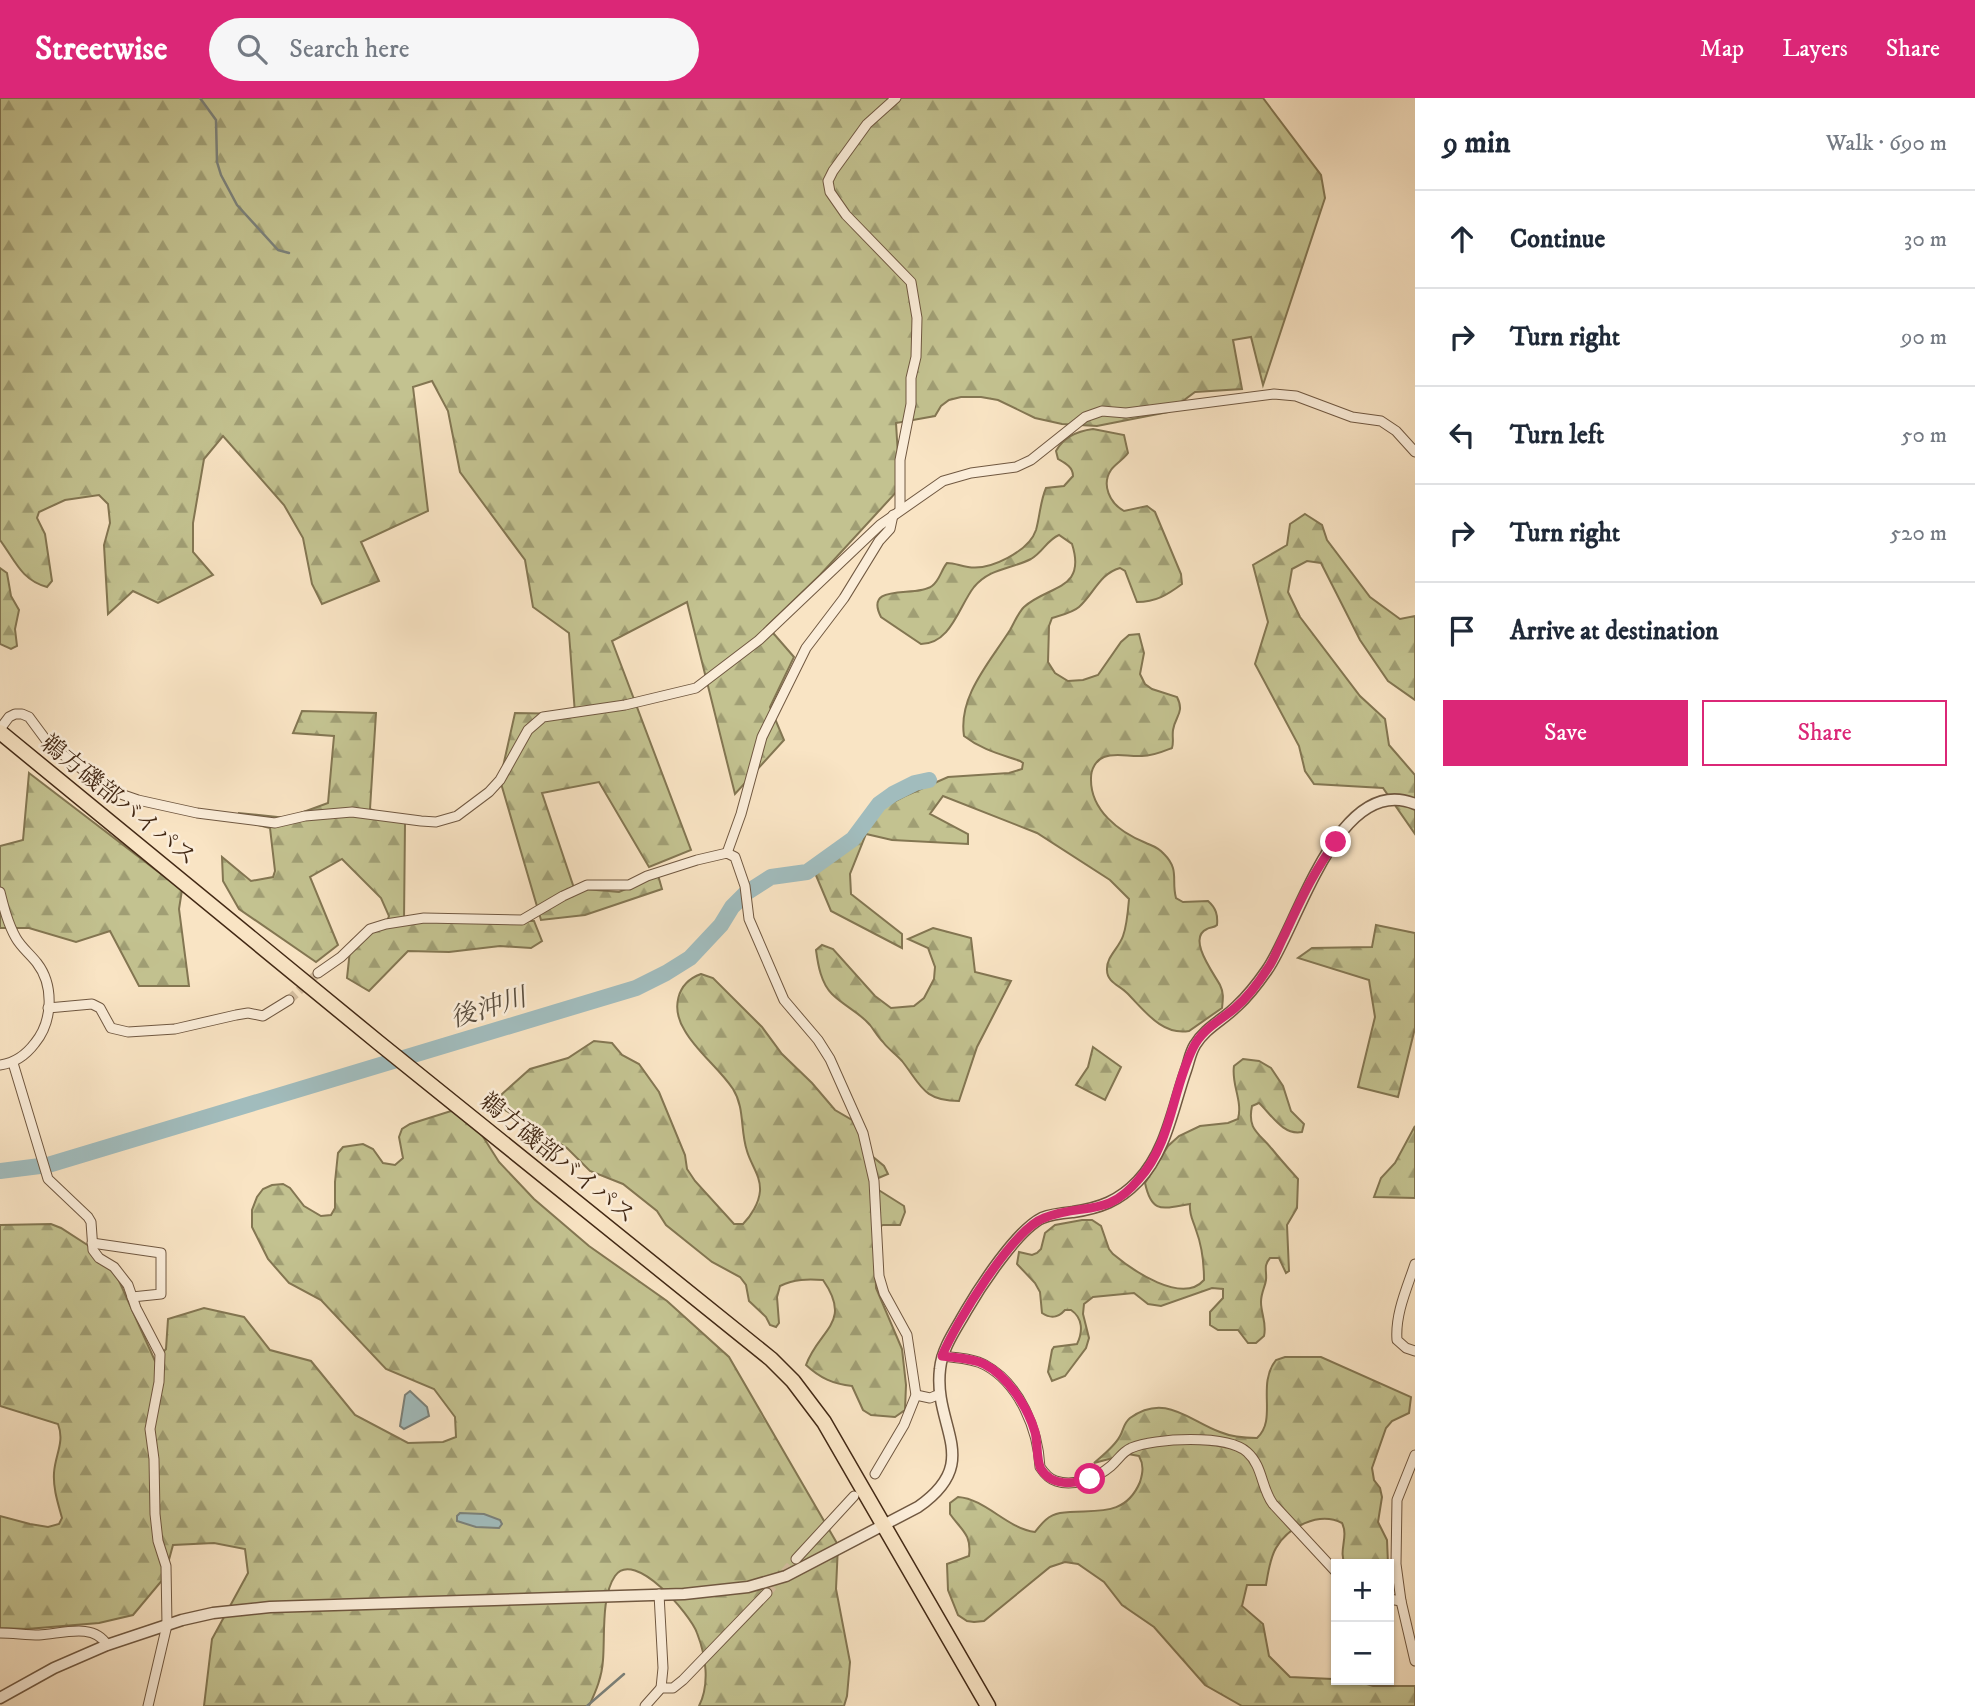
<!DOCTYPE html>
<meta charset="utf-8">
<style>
:root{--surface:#fff;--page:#f6f6f7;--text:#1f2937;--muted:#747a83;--line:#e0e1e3;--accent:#db2777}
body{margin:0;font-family:"IM FELL DW Pica","Noto Serif JP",serif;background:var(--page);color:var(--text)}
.controls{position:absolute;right:21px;bottom:21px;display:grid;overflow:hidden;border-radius:0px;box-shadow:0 2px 5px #0004}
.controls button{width:63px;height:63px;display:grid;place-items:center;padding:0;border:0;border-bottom:2px solid var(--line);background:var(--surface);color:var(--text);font:35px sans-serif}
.stop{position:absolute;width:21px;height:21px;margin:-16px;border:5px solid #db2777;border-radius:50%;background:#fff}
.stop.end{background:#db2777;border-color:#fff;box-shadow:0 2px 7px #0008}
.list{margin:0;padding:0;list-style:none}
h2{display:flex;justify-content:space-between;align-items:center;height:91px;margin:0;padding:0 28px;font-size:30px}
h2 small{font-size:23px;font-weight:400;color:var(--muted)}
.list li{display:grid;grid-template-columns:46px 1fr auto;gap:21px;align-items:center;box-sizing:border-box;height:98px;padding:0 28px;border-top:2px solid var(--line)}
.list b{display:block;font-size:26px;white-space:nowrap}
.list em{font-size:23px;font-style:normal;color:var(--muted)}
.actions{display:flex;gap:14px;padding:21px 28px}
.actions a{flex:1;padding:16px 0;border:2px solid var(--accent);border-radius:0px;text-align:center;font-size:24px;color:var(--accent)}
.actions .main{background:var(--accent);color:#fff}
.icon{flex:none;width:38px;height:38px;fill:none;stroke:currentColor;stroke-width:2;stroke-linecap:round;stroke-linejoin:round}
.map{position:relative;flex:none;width:1415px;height:1608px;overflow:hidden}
header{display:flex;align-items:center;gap:42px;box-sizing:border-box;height:98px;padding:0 35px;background:var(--accent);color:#fff}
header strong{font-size:33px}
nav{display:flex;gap:38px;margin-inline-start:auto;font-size:24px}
.search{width:490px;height:63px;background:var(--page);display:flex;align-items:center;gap:18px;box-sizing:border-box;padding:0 24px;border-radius:38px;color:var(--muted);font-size:26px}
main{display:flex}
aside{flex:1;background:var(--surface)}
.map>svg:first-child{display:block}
</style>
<header>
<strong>Streetwise</strong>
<div class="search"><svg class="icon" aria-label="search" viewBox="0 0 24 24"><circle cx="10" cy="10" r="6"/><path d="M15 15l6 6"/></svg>Search here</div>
<nav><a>Map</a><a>Layers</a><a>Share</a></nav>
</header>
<main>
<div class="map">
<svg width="1415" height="1608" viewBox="0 0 1415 1608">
<defs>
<pattern id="forest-firs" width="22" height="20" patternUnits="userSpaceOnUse" patternTransform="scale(1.75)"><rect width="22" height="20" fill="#c3c290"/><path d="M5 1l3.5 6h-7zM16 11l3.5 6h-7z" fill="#a09e74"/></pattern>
</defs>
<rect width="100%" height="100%" fill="#f9e4c4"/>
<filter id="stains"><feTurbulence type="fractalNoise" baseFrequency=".00286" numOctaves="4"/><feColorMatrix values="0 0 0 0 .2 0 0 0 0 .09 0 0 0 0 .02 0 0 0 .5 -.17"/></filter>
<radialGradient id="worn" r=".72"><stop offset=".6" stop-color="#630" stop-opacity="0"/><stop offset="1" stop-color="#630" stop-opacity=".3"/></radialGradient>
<g fill="url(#forest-firs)" stroke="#837652" stroke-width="2">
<path d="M0 0H1263L1321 77 1325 100 1263 287 1251 239 1233 242 1242 291 1195 294 1168 314 1097 328 1062 326 1035 320 998 302 981 299H961L949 302 941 308 935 318 896 325 900 390 820 477 767 528 794 559 770 609 784 642 735 696 687 504 612 543 691 752 649 769 599 684 542 695 574 790 619 794 658 777 662 791 585 817 541 822 500 682 515 615 575 616 569 535 533 509 525 462 460 374 448 313 432 283 413 289 428 413 361 444 379 483 322 506 312 486 303 440 284 407 223 338 204 361 193 425V454L213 477 158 505 133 493 108 516 104 447 110 425 108 406 99 397 65 402 39 414 37 420 45 436 52 483 47 489C21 482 15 462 0 442Z"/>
<path d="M1093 331 1124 337 1128 355C1123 362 1115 366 1111 372 1101 387 1110 405 1124 413L1147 408 1155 414 1181 476 1182 486C1167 497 1156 504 1137 504L1125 473 1120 470C1099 476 1094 496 1079 509 1072 515 1061 517 1052 520L1049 528 1048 564 1055 575 1068 583 1083 582 1098 577 1121 544 1129 537 1139 536 1144 555 1140 576 1145 586 1152 591 1177 599C1185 615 1175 618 1173 632 1172 639 1174 644 1172 650 1162 654 1153 658 1142 658 1129 659 1116 654 1104 659 1096 662 1091 671 1091 680 1090 712 1119 734 1146 745 1153 748 1158 749 1164 756 1180 772 1171 782 1176 800L1183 804 1208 803C1216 810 1218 817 1217 827 1214 830 1210 829 1207 831 1186 840 1215 877 1220 887 1224 895 1223 901 1222 910L1189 933C1162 938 1144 912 1127 895 1119 887 1107 884 1107 872 1106 859 1119 850 1123 838 1127 827 1128 813 1129 801L1110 782 1037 735 943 698 930 716 968 736V746L892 742 866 736 850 776 851 796 902 836V850L831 813 815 775 848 751 884 709 905 698 948 679 1009 675 1022 671 1023 665 1020 663C1000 656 982 652 964 638 958 598 990 564 1010 532 1014 525 1018 515 1024 509 1048 487 1087 493 1072 446L1059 437C1047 442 1043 454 1031 461 1011 471 990 470 974 489 959 508 951 546 921 546L881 519C863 484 916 500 932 488 940 482 941 472 947 465 955 465 960 468 968 469 990 473 1029 453 1036 432 1040 418 1040 404 1046 390L1064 388 1073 378C1073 369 1065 365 1058 361L1056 353C1064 338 1078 333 1093 331Z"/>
<path d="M1305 416 1322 427 1327 442 1370 499 1400 521 1415 518V602L1388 583 1360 542 1321 465 1307 463 1292 471 1288 494 1300 519 1360 598 1385 621 1389 647 1415 677V736L1383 690 1314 686 1305 673 1299 648 1255 566 1268 524 1253 467 1287 447 1290 426Z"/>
<path d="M0 470 7 475 11 498 19 512 15 531 17 548 11 551 0 546Z"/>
<path d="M302 613 376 615 370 711 405 725 404 823H534L542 843 531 850 500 848 449 854 408 853 369 893 347 880 351 843C364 832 383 838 389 818L381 800 342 761 310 779 338 847 316 864 239 811 223 783 222 759 251 783 273 779 275 773 270 730 239 722V715L287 720 328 705 334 638 293 635Z"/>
<path d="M29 675 182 792 179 811 189 888H139L110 833 76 844 29 830H0V748L23 742Z"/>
<path d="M1376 827 1415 835V930L1398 999 1358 989 1375 919 1369 882 1298 860 1312 850 1372 849Z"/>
<path d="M933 830 971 840 975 874 1011 883 977 949 959 1003C923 1003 921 987 902 963 896 956 888 951 883 944 878 939 874 932 870 927 859 914 844 908 832 896 821 885 818 867 816 852L822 847 833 851 875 898 891 910 914 908 924 900 934 881 935 869 928 850 908 841Z"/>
<path d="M701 876 713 880 762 929 782 956 812 985 835 1012 852 1022 872 1058 884 1068 888 1076 876 1081 877 1091 904 1108 905 1114 900 1127H883L874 1132 876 1190 902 1251 906 1287 905 1312 895 1319 871 1317 863 1312 852 1288C833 1286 820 1280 806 1267 819 1231 853 1225 823 1182 807 1181 795 1181 780 1188L777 1199 779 1225 776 1229 770 1227 766 1219 749 1203 746 1187 740 1179 712 1164 666 1127 657 1113 623 1086 590 1073 567 1050 505 1012 499 1005 502 996 530 971 568 960 594 943 612 945 622 957 639 966 659 994 685 1057 687 1071 695 1083 734 1126H743C751 1118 759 1105 760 1093 761 1078 751 1067 747 1053 740 1032 745 1010 733 991 719 970 697 954 685 933 671 911 676 885 701 876Z"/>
<path d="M1093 949 1121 969 1105 1002 1076 987 1088 969Z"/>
<path d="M1243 961 1259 963 1271 970 1283 988 1291 1013 1304 1026 1302 1034C1283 1038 1271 1016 1259 1005L1252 1008C1247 1032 1259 1035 1272 1051 1280 1061 1289 1071 1298 1081L1297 1110 1287 1127 1289 1173 1286 1175 1279 1160H1270C1263 1168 1267 1173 1266 1182 1265 1189 1261 1195 1261 1204 1261 1216 1267 1225 1264 1238L1256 1245H1248L1238 1232H1218L1210 1227V1214L1223 1200V1191L1212 1190 1161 1208 1148 1206 1134 1195 1093 1199 1084 1206 1083 1216 1089 1240 1086 1250 1065 1278 1052 1283 1048 1274 1052 1252 1054 1249 1077 1246C1083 1234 1083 1220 1071 1212H1065C1058 1220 1051 1221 1042 1215L1040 1194 1035 1185 1017 1166 1019 1154 1032 1157 1037 1155 1041 1151 1045 1135 1055 1127 1082 1122H1092L1101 1128 1109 1151 1113 1156C1132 1172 1182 1207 1204 1182 1204 1166 1202 1148 1196 1132 1193 1122 1189 1117 1190 1106 1163 1110 1152 1117 1145 1085L1168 1048 1179 1038 1200 1028 1228 1025 1238 1021C1243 1003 1231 986 1234 968Z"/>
<path d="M451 1013 468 1015 499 1064 534 1101 589 1148 667 1203 729 1259 838 1447 836 1491 850 1564 847 1598 844 1608H699C710 1586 706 1558 697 1535 691 1517 634 1450 615 1478 601 1498 605 1539 603 1562 602 1579 596 1593 589 1608H204L212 1541 248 1475 245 1451 214 1445 173 1447 164 1480 133 1517 99 1525 27 1531 0 1530V1418L30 1426 48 1429 59 1426 62 1420C58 1405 53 1391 54 1375 55 1357 65 1344 58 1326L0 1308V1127L51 1126 61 1130 89 1148 111 1165 155 1263 166 1251 168 1221 204 1210 244 1219 270 1252 311 1263 355 1317 408 1345 443 1344 456 1339 455 1319 434 1291 386 1271 321 1202 289 1185 268 1161 252 1129V1112L257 1099 263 1091 272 1087 283 1086 290 1090 304 1108 321 1118 331 1117 335 1110V1084L338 1055 343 1049 363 1046 373 1051 383 1065 395 1067 403 1060 399 1039 402 1031 410 1026Z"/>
<path d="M1415 1028V1100L1374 1099 1381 1080 1395 1065Z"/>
<path d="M1285 1259H1321L1411 1299 1409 1315 1392 1323 1386 1330 1372 1370 1374 1382 1380 1390 1382 1399 1378 1424 1387 1442 1388 1466H1345C1338 1453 1349 1439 1342 1425 1319 1413 1288 1429 1276 1450 1270 1460 1268 1475 1266 1487H1247L1242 1508 1263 1526 1269 1558 1290 1579 1354 1582 1373 1588H1415V1608H1242L1205 1587 1154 1529 1122 1507 1104 1484 1078 1466 1065 1464 1050 1469 984 1523 974 1524 967 1523 958 1517 948 1492 947 1466 969 1458C972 1436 961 1432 950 1416V1405L958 1399C986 1401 1006 1430 1035 1434 1042 1425 1048 1417 1060 1415 1092 1410 1124 1422 1140 1384 1143 1374 1144 1367 1139 1358L1128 1356 1094 1365C1102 1358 1115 1348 1120 1338 1124 1331 1123 1326 1130 1320 1165 1295 1188 1322 1220 1334 1232 1339 1245 1340 1257 1340 1278 1321 1256 1287 1276 1262Z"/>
</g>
<g fill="#a1bcbd" stroke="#7b817a" stroke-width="2">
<path d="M410 1293 427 1309 429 1318 404 1331 400 1328 405 1297Z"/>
<path d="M460 1415 484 1416 500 1422 502 1426 499 1430 476 1429 457 1423V1418Z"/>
</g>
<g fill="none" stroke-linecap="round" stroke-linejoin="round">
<g stroke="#7b817a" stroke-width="2.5">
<path d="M200 0 216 22 217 64 221 77 237 107 278 152 289 155"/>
<path d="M587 1608 624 1576"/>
</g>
<path stroke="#a1bcbd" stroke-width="16" d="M0 1073 48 1067 636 890 666 875 690 860 721 827 732 809 746 795 771 779 807 774 853 741 879 706 893 696 915 685 929 682"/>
<g stroke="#d5bfa1" stroke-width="9" stroke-dasharray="9 4.5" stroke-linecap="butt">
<path d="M289 902 318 875"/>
<path d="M767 1495 796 1461"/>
</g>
<defs>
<g id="minor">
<path d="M896 0 867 26 833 73 828 83 830 94 846 117 911 184 917 220 916 259 911 280V306L900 362V412"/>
<path d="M0 631 9 619 15 616H22L29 619 49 646 109 692 138 702 197 715 275 725 305 718 352 714 421 723 436 724 457 718 489 694 500 682 528 632 543 619 625 607 696 590 759 542 880 427 943 383 971 375 1016 369 1031 362 1085 319 1102 313 1126 315 1274 296 1296 298 1352 319 1381 323 1396 333 1415 354"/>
<path d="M727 755 741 716 762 639 806 550 844 500 879 443 890 431 893 417"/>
<path d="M0 794C4 810 8 826 16 840 21 849 30 856 37 865 54 887 53 923 35 945 26 957 15 965 0 967"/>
<path d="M318 875 341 859 370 831 386 826 424 820 522 822 563 798 587 787H629L647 778 697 762 727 755 735 759 745 788 749 821 784 902 818 942 830 961 863 1035 874 1083 879 1178 884 1195 907 1237 916 1297 904 1327 875 1376"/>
<path d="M48 910 92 906 100 910 111 930 128 934 175 931 236 917 248 915 263 918 289 902"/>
<path d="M13 965 48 1081 88 1119 91 1124 93 1152 99 1160 114 1169 128 1187 136 1210 160 1256 159 1284 150 1331 154 1361 155 1416 158 1443 166 1468 167 1527 148 1608"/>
<path d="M92 1145 161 1155V1196L132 1199"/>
<path d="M1415 1166C1407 1190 1395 1216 1397 1242L1406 1250 1415 1253"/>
<path d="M942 1258C956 1260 973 1260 985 1267 1020 1286 1038 1332 1040 1369 1044 1375 1049 1381 1056 1383 1074 1389 1097 1380 1111 1368 1118 1362 1122 1354 1131 1350 1155 1340 1227 1336 1247 1354 1263 1368 1261 1390 1273 1406L1336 1474"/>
<path d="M916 1297 930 1300 940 1296"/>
<path d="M1415 1357 1397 1402 1396 1466 1401 1503 1415 1563"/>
<path d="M796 1461 854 1398"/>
<path d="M659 1496 663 1570 661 1590"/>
<path d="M1389 1501 1401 1503"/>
<path d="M0 1535C13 1535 26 1537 39 1537 61 1536 94 1524 107 1547"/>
<path d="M645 1608 661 1590H673L683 1582 767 1495"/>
</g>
<path id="tertiary" d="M0 1600 54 1570 107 1547 182 1522 213 1515 270 1509 684 1496 748 1489 786 1478 918 1409C984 1363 933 1330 940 1271 942 1250 956 1231 966 1213 980 1189 1017 1132 1042 1120 1052 1116 1063 1115 1073 1114 1100 1110 1119 1103 1138 1083 1166 1054 1173 1009 1186 972 1189 964 1190 955 1195 947 1205 930 1223 922 1237 908 1249 897 1258 885 1267 872 1298 828 1338 674 1415 706"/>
<path id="trunk" d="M0 634 379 945 771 1261 793 1283 824 1324 988 1608"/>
</defs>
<use href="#minor" stroke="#705841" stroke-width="11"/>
<use href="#tertiary" stroke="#705841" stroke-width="13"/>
<use href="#trunk" stroke="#432915" stroke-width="17"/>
<use href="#minor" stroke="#fbedd9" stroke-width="9"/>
<use href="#tertiary" stroke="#fbedd9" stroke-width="10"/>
<use href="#trunk" stroke="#f9e4c4" stroke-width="14"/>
</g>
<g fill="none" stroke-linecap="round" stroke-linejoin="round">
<path stroke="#db2777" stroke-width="9" d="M1090 1381C1073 1386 1052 1389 1041 1371 1036 1362 1038 1345 1035 1334 1028 1310 1008 1278 984 1266 972 1260 955 1260 942 1258 955 1226 1012 1132 1044 1120 1084 1104 1106 1121 1139 1081 1172 1044 1172 992 1193 950 1202 931 1220 923 1235 910 1248 899 1259 884 1268 870 1275 860 1279 847 1285 836 1300 804 1314 772 1336 744"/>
</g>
<g text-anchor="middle" stroke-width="5" stroke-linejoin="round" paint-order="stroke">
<g font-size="24" fill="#432915" stroke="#fbedd9">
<text transform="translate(119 702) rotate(39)" y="8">鵜方磯部バイパス</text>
<text transform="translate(558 1060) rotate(39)" y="8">鵜方磯部バイパス</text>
</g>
<g font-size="26" font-style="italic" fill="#5a4e3f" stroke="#fbedd9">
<text transform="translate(488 909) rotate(-17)" y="9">後沖川</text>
</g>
</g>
<rect width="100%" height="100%" filter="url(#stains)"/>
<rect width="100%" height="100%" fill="url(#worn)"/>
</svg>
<div class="controls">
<button>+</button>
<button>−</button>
</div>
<div class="stop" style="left:1090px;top:1381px"></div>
<div class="stop end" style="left:1336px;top:744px"></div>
</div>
<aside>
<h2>9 min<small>Walk · 690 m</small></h2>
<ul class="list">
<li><svg class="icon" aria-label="ahead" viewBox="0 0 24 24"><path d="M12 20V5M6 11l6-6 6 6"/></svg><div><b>Continue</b></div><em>30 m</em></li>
<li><svg class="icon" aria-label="right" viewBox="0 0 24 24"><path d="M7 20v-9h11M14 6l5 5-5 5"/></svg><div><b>Turn right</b></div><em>90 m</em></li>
<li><svg class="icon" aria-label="left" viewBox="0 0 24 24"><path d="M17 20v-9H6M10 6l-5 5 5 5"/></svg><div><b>Turn left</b></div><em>50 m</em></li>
<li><svg class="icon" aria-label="right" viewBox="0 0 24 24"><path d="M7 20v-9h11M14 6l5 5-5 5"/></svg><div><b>Turn right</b></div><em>520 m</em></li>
<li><svg class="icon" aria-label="arrive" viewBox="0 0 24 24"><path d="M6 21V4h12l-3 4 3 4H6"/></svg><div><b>Arrive at destination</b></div></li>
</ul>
<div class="actions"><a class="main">Save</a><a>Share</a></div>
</aside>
</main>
